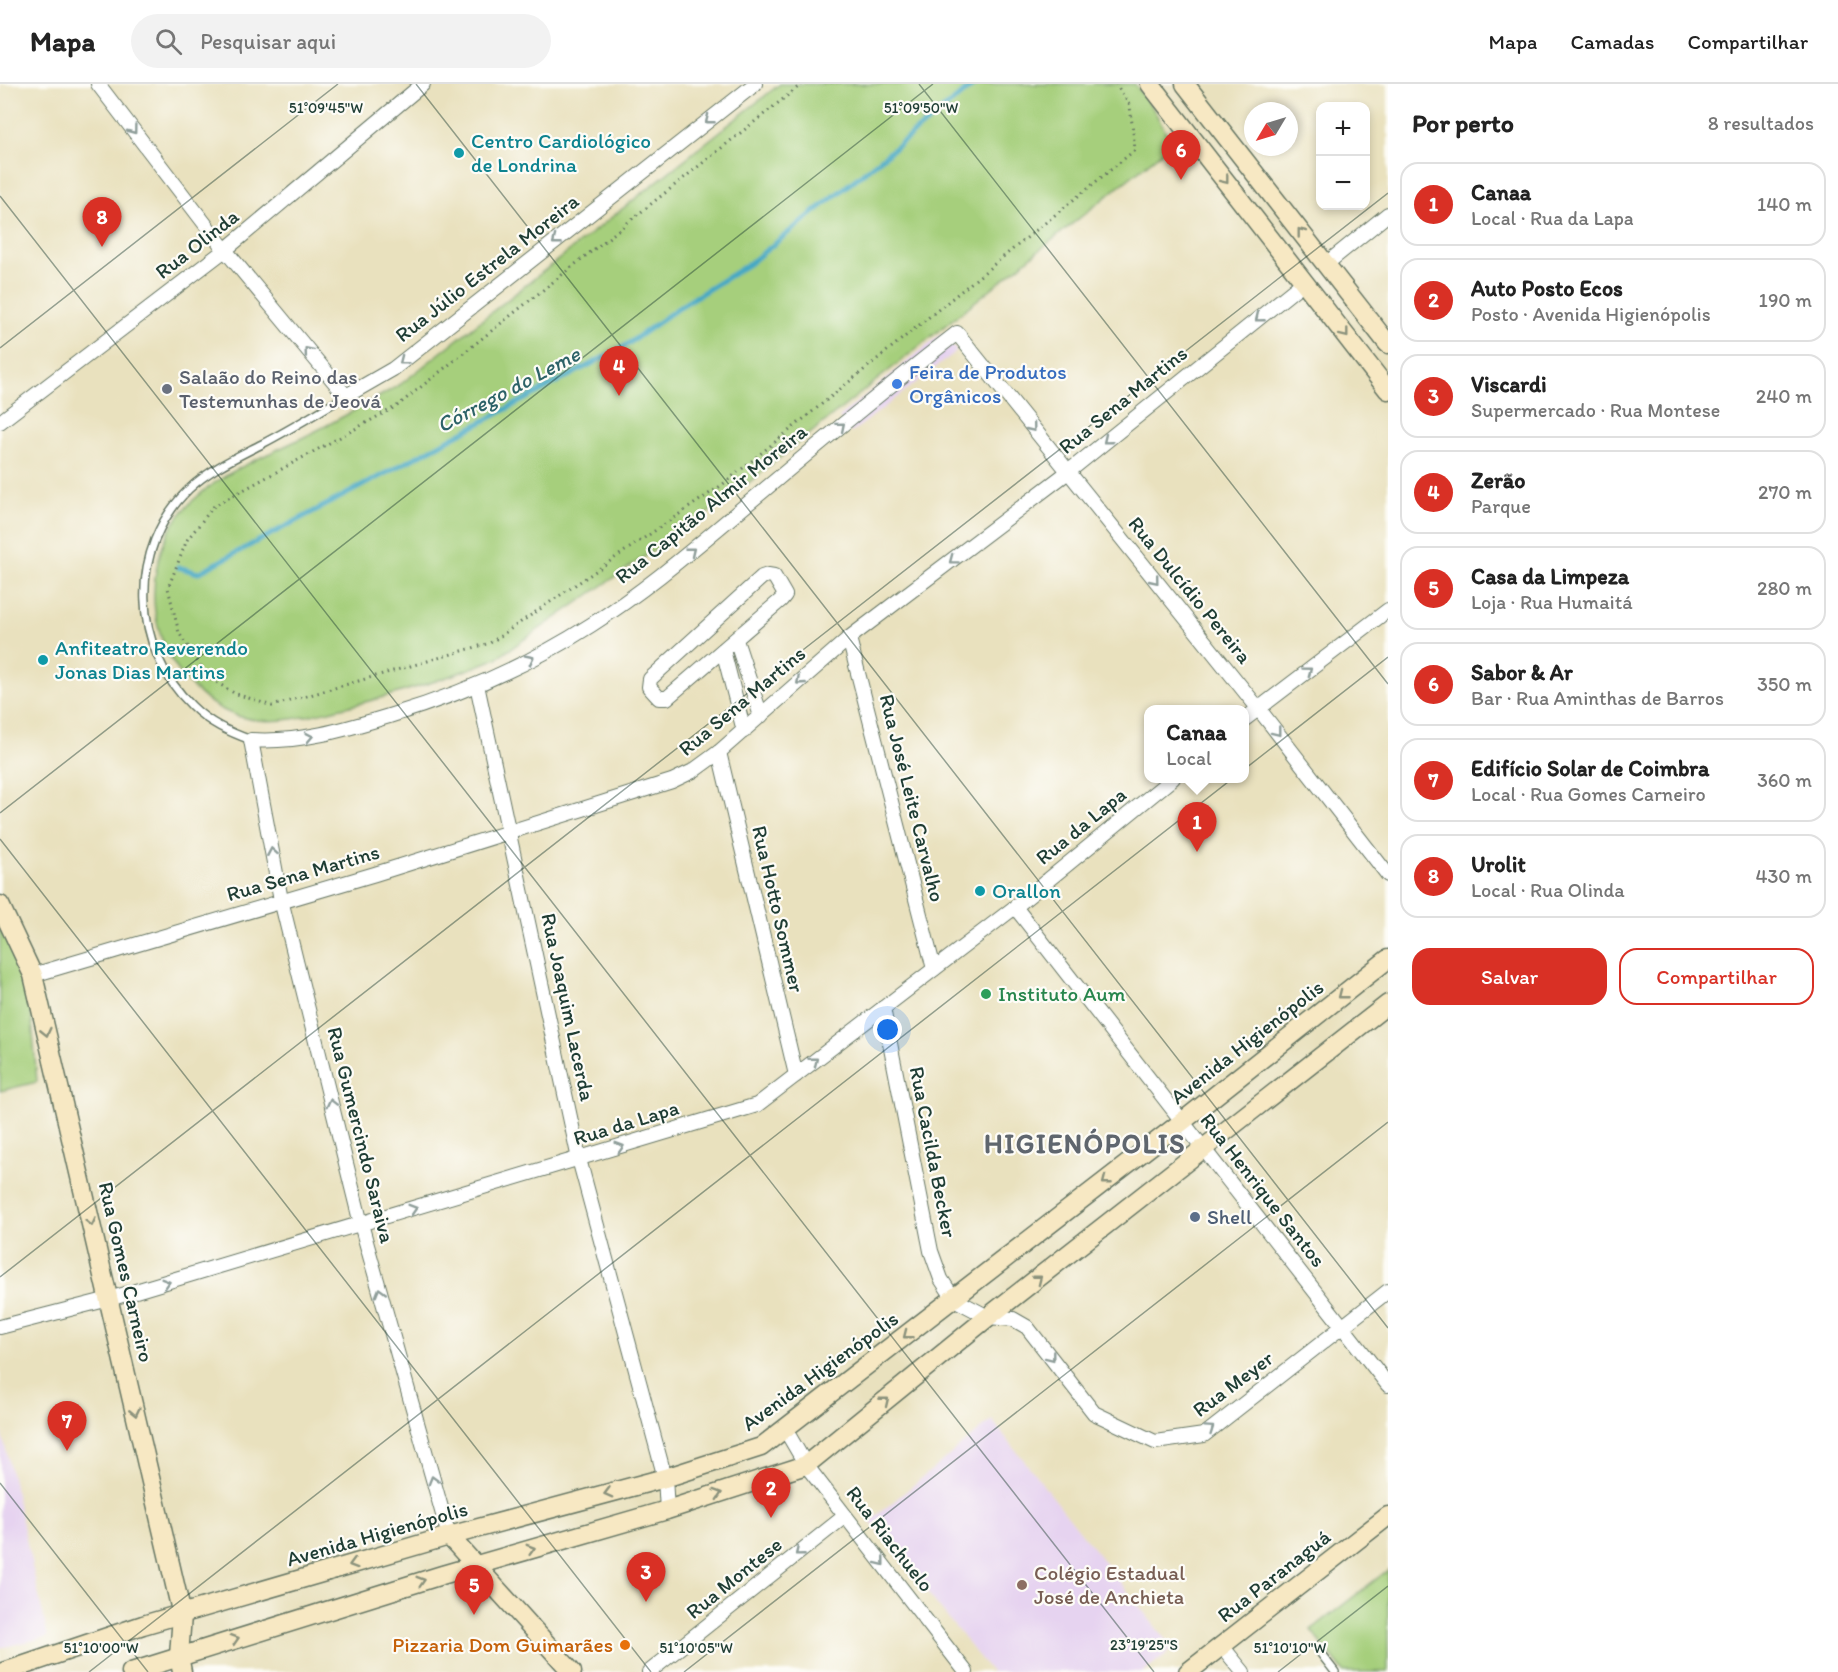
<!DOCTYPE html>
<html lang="pt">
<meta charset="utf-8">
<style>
:root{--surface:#fff;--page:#f2f2f2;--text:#222;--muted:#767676;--line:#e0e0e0;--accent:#d93025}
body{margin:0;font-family:Itim,sans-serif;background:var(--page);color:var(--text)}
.controls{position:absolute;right:18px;top:18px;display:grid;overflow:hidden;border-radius:12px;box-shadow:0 3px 9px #0003}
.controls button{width:54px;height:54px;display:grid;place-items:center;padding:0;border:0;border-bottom:2px solid var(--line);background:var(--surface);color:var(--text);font:30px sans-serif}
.compass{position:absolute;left:1244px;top:18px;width:54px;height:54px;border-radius:50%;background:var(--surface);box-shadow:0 3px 9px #0003;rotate:232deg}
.you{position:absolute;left:888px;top:946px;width:21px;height:21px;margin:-15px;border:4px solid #fff;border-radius:50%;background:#1a73e8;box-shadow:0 0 0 9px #1a73e833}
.badge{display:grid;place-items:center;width:39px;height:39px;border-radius:50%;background:var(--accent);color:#fff;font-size:20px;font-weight:700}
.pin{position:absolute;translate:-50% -50px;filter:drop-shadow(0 2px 3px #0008)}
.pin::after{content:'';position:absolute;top:32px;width:21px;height:18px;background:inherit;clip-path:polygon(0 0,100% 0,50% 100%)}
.popup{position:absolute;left:1144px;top:621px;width:105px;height:78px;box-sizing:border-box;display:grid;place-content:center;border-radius:12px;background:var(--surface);filter:drop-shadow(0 2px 4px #0005);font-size:20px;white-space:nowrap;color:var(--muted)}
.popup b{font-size:22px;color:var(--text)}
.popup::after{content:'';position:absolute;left:50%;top:100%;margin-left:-12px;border:12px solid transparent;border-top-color:var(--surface)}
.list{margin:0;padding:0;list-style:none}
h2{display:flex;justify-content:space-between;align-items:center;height:78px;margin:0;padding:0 24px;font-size:26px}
h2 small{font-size:20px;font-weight:400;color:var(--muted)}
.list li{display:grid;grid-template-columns:39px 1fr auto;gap:18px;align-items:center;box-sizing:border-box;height:84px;margin:0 12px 12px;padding:0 12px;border:2px solid var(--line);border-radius:18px}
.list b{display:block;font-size:22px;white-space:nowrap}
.list p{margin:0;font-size:20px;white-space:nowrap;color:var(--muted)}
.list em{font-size:20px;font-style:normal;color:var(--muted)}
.actions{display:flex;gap:12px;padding:18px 24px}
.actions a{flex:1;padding:14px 0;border:2px solid var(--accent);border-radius:18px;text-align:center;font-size:21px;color:var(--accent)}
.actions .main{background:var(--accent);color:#fff}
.icon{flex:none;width:33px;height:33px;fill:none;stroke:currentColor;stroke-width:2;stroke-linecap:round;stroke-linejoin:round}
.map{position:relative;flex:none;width:1388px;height:1588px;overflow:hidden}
header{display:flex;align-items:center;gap:36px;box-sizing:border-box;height:84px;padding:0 30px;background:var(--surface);border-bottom:2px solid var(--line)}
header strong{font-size:28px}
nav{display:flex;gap:33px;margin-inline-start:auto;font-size:21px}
.search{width:420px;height:54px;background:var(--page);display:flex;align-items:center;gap:15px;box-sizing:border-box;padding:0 21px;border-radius:33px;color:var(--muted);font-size:22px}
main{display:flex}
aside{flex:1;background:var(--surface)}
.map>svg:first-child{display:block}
</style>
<header>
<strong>Mapa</strong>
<div class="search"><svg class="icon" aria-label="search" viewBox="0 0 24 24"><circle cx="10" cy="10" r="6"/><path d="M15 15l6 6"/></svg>Pesquisar aqui</div>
<nav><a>Mapa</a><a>Camadas</a><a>Compartilhar</a></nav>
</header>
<main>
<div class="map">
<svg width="1388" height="1588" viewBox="0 0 1388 1588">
<rect width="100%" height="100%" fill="#fdfcf7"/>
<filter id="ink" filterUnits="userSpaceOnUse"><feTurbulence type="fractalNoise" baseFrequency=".0167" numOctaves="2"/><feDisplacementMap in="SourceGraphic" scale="12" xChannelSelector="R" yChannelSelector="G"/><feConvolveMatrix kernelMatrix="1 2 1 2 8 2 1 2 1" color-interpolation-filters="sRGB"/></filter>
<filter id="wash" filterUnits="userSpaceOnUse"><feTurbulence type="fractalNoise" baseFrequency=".008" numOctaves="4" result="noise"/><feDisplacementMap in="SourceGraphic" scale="24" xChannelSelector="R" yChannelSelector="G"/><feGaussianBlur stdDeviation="1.35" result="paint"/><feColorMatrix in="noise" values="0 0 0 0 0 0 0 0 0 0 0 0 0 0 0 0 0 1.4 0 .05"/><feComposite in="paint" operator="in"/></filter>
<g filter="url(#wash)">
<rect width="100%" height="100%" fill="#e9e1be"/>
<g fill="#e6d3f0">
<path d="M942 249 957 267 851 349 839 333Z"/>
<path d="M992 1336 1173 1565 1143 1588H991L870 1437Z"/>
<path d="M0 1339 48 1553 0 1564Z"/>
</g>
<g fill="#a6cf7b" stroke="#628658" stroke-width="1.5">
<path d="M780 0H1135L1155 28 1172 60 727 416 497 574C444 596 389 613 333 626 308 632 283 639 257 636 209 631 169 588 158 542 148 505 157 457 183 427 214 390 264 373 306 352 338 336 370 318 401 300Z"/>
<path d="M0 843 9 859 31 925 37 998 0 1007Z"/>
<path d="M1388 1486V1588H1344L1311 1546Z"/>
</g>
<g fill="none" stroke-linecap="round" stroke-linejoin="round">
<path stroke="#45a8c5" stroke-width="5" d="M178 483 198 489 625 262 681 222 749 180 975 0"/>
</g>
</g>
<g filter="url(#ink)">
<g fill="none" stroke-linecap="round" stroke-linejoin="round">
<defs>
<g id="lane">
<path d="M251 656C229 648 209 639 192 622 132 564 127 465 189 405 210 385 237 373 262 360 291 345 318 328 346 312"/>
<path d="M1318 1566 1335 1588"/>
</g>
<g id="street">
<path d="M98 0 225 166 346 312 393 285 755 0"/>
<path d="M1326 180 1388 130"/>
<path d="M0 338 225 166 423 0"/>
<path d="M768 491 774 492 785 511 781 516 667 614H659L649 603 650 595 762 493Z"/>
<path d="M849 554 934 885"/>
<path d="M736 556 761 632"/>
<path d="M723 566 744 647"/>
<path d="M477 601 579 1075 665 1394 667 1426"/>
<path d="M1245 635 1388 526"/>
<path d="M719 668 796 991"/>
<path d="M1015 823 1388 1301"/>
<path d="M33 891 375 790 672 697 693 687 719 668 849 554 1068 388 1305 197"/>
<path d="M883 924 931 1167 941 1195 954 1215 988 1233 1013 1235 1027 1243 1094 1329 1155 1358 1204 1351 1388 1207"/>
<path d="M0 1243 109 1215 757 1021 1015 823 1173 694"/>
<path d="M785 1345 806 1381 966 1588"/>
<path d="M449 1452 361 1140 281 816 251 656C299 659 343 646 389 632 459 611 529 581 591 541 653 502 707 453 763 407 827 353 891 300 957 249L1258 624 1388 791"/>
<path d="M1221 1561 1243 1588"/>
<path d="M649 1588 845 1432"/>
</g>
<g id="secondary">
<path d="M1150 0 1388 306"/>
<path d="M1185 0 1388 260"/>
<path d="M0 821 33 891 182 1531 179 1572 182 1588"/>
<path d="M449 1452 572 1588"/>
<path d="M4 1588 143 1541 449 1452 665 1394 761 1363 1183 1037 1388 875"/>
<path d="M131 1588 442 1491 667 1426 806 1381 988 1233 1388 920"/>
<path d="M1188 1588 1388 1432"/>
</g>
</defs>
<use href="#lane" stroke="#667664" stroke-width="10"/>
<use href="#street" stroke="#667664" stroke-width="16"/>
<use href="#secondary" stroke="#667664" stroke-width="21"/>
<path stroke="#667664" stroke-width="3" stroke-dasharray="1.5 4.5" stroke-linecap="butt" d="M802 0 397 322 214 422 187 456 168 504 179 549 208 593 234 609 272 622 490 559 722 401 1135 66 1130 22 1116 0"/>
<use href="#lane" stroke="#fff" stroke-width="7"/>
<use href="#street" stroke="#fff" stroke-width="14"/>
<use href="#secondary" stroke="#f7e8c3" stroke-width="18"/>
</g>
<defs><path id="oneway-chevron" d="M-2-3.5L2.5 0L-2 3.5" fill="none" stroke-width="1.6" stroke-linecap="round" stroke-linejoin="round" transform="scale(1.5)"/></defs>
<g stroke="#8f9e9a">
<use href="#oneway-chevron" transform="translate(709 36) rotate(142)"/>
<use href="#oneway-chevron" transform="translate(133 46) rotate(53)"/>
<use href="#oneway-chevron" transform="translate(556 157) rotate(142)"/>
<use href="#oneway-chevron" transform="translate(1259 234) rotate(141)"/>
<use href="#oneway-chevron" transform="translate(308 267) rotate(-130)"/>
<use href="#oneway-chevron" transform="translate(403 277) rotate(142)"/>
<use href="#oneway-chevron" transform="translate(841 342) rotate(-40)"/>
<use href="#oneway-chevron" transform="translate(1032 344) rotate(51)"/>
<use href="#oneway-chevron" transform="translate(1107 356) rotate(141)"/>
<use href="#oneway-chevron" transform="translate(691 467) rotate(-39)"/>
<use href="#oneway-chevron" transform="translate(953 476) rotate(143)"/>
<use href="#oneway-chevron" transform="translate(1155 496) rotate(51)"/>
<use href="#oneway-chevron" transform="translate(530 575) rotate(-27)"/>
<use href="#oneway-chevron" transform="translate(1308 587) rotate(-37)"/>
<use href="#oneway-chevron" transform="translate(800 597) rotate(139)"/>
<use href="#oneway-chevron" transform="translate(1277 648) rotate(52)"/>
<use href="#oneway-chevron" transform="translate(309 653) rotate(-11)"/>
<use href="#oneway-chevron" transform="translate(272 768) rotate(-100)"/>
<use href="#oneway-chevron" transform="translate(814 977) rotate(-38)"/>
<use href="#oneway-chevron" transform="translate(331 1019) rotate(-104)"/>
<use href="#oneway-chevron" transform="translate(620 1063) rotate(-17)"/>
<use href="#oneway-chevron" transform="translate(413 1125) rotate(-17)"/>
<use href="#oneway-chevron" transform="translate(166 1199) rotate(-17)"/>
<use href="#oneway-chevron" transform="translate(380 1208) rotate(-106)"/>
<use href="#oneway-chevron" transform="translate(1051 1273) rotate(52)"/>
<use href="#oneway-chevron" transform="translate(1210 1345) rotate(-35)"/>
<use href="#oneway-chevron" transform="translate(433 1396) rotate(-106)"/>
<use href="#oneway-chevron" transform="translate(799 1468) rotate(141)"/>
<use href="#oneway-chevron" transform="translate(881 1478) rotate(52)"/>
</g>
<g stroke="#8b927c">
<use href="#oneway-chevron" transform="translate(1225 96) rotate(52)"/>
<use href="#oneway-chevron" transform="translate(1301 148) rotate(-128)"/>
<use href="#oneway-chevron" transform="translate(1345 250) rotate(52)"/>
<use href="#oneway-chevron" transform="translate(1342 911) rotate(142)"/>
<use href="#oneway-chevron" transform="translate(46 948) rotate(77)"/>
<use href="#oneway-chevron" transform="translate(1106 1097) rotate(142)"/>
<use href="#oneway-chevron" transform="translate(91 1138) rotate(77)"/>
<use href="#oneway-chevron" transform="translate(1038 1195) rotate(-38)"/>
<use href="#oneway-chevron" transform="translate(907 1251) rotate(142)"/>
<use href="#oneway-chevron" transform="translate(885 1317) rotate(-39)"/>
<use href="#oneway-chevron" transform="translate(135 1328) rotate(77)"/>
<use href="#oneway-chevron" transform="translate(608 1409) rotate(165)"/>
<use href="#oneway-chevron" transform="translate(718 1410) rotate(-18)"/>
<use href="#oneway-chevron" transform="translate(531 1465) rotate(-16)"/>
<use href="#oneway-chevron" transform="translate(353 1480) rotate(164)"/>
<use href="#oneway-chevron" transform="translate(421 1497) rotate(-17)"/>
<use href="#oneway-chevron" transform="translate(235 1555) rotate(-17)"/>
</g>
</g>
<path fill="none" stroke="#1f3d34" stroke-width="1.5" stroke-opacity="0.45" d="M416 0 1388 1244M919 0 1388 600M0 112 1154 1588M0 264 338 0M0 729 933 0M0 755 651 1588M0 1193 1388 109M0 1399 148 1588M89 1588 1388 573M684 1588 1388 1038M1278 1588 1388 1502"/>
<g fill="#0f9aa8" stroke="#fdfcf7" stroke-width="2">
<circle cx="459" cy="69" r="6"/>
<circle cx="43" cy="576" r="6"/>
<circle cx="980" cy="807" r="6"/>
</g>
<circle fill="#3f7fe0" stroke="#fdfcf7" stroke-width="2" cx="897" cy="300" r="6"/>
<circle fill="#6b7280" stroke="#fdfcf7" stroke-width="2" cx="167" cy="305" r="6"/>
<circle fill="#2e9e5b" stroke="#fdfcf7" stroke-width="2" cx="986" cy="910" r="6"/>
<circle fill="#5c6f8a" stroke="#fdfcf7" stroke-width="2" cx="1195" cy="1133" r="6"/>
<circle fill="#8d6e63" stroke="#fdfcf7" stroke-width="2" cx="1022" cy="1501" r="6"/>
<circle fill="#e8710a" stroke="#fdfcf7" stroke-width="2" cx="625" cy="1561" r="6"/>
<g text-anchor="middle" stroke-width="4.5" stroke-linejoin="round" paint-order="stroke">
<g font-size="21" fill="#0d838f" stroke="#fdfcf7" text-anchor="start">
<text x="471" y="64">Centro Cardiológico<tspan x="471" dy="24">de Londrina</tspan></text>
<text x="55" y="571">Anfiteatro Reverendo<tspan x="55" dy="24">Jonas Dias Martins</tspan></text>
<text x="992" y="814">Orallon</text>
</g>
<g font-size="21" fill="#1f3d34" stroke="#fdfcf7">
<text transform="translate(197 160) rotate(-38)" y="7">Rua Olinda</text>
<text transform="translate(487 184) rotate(-38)" y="7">Rua Júlio Estrela Moreira</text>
<text transform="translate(1123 316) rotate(-39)" y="7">Rua Sena Martins</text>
<text transform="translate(711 420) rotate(-39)" y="7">Rua Capitão Almir Moreira</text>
<text transform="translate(1190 506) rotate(51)" y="7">Rua Dulcídio Pereira</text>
<text transform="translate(742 617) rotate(-40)" y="7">Rua Sena Martins</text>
<text transform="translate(912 714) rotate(76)" y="7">Rua José Leite Carvalho</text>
<text transform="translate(1081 742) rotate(-39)" y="7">Rua da Lapa</text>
<text transform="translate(303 789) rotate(-16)" y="7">Rua Sena Martins</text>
<text transform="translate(778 825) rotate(77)" y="7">Rua Hotto Sommer</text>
<text transform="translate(568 923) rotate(78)" y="7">Rua Joaquim Lacerda</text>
<text transform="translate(1247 958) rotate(-38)" y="7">Avenida Higienópolis</text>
<text transform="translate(626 1039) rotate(-17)" y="7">Rua da Lapa</text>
<text transform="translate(361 1051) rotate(76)" y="7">Rua Gumercindo Saraiva</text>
<text transform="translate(933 1068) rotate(79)" y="7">Rua Cacilda Becker</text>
<text transform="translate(1263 1106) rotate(52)" y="7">Rua Henrique Santos</text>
<text transform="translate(126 1188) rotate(77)" y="7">Rua Gomes Carneiro</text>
<text transform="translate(820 1287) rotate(-36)" y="7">Avenida Higienópolis</text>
<text transform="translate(1233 1300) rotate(-37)" y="7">Rua Meyer</text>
<text transform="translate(377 1450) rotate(-16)" y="7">Avenida Higienópolis</text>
<text transform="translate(890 1455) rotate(52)" y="7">Rua Riachuelo</text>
<text transform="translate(1274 1492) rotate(-38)" y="7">Rua Paranaguá</text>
<text transform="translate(734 1494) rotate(-39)" y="7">Rua Montese</text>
</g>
<g font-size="21" fill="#366cbe" stroke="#fdfcf7" text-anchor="start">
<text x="909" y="295">Feira de Produtos<tspan x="909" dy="24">Orgânicos</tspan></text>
</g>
<g font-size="21" fill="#5b616d" stroke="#fdfcf7" text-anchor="start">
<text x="179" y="300">Salaão do Reino das<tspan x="179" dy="24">Testemunhas de Jeová</tspan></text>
</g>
<g font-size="21" fill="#27864d" stroke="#fdfcf7" text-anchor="start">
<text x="998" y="917">Instituto Aum</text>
</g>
<g font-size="21" fill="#4e5e75" stroke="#fdfcf7" text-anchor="start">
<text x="1207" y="1140">Shell</text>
</g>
<g font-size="21" fill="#785e54" stroke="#fdfcf7" text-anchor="start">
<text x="1034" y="1496">Colégio Estadual<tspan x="1034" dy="24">José de Anchieta</tspan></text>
</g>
<g font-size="21" fill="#c56008" stroke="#fdfcf7" text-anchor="end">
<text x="613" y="1568">Pizzaria Dom Guimarães</text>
</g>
<g font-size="22" font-style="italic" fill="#2c6267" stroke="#fdfcf7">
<text transform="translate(508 305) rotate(-28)" y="8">Córrego do Leme</text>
</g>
<g font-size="27" font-weight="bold" letter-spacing="1.5" fill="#5f666e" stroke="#fdfcf7">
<text x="1085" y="1069">HIGIENÓPOLIS</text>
</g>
</g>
<g font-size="15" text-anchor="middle" fill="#1f3d34" stroke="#fdfcf7" stroke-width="4.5" stroke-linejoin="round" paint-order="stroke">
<text x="326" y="29">51°09'45"W</text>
<text x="921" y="29">51°09'50"W</text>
<text x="1144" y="1566">23°19'25"S</text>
<text x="101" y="1569">51°10'00"W</text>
<text x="696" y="1569">51°10'05"W</text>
<text x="1290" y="1569">51°10'10"W</text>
</g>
</svg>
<div class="controls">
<button>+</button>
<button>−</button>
</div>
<svg class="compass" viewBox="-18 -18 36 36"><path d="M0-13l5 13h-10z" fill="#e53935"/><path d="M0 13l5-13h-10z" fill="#767676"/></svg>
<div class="you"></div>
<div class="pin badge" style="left:1197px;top:768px">1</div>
<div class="popup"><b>Canaa</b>Local</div>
<div class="pin badge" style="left:771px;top:1434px">2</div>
<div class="pin badge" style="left:646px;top:1518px">3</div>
<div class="pin badge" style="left:619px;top:312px">4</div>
<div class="pin badge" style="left:474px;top:1531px">5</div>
<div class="pin badge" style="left:1181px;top:96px">6</div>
<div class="pin badge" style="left:67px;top:1367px">7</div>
<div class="pin badge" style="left:102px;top:163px">8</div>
</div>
<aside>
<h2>Por perto<small>8 resultados</small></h2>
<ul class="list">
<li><span class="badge">1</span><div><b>Canaa</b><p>Local · Rua da Lapa</p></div><em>140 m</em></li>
<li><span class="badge">2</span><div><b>Auto Posto Ecos</b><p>Posto · Avenida Higienópolis</p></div><em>190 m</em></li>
<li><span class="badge">3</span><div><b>Viscardi</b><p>Supermercado · Rua Montese</p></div><em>240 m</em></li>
<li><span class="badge">4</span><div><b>Zerão</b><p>Parque</p></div><em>270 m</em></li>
<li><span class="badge">5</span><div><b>Casa da Limpeza</b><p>Loja · Rua Humaitá</p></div><em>280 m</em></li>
<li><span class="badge">6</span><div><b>Sabor &amp; Ar</b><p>Bar · Rua Aminthas de Barros</p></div><em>350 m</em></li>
<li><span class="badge">7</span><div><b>Edifício Solar de Coimbra</b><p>Local · Rua Gomes Carneiro</p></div><em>360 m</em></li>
<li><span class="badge">8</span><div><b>Urolit</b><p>Local · Rua Olinda</p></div><em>430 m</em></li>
</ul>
<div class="actions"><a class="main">Salvar</a><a>Compartilhar</a></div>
</aside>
</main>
